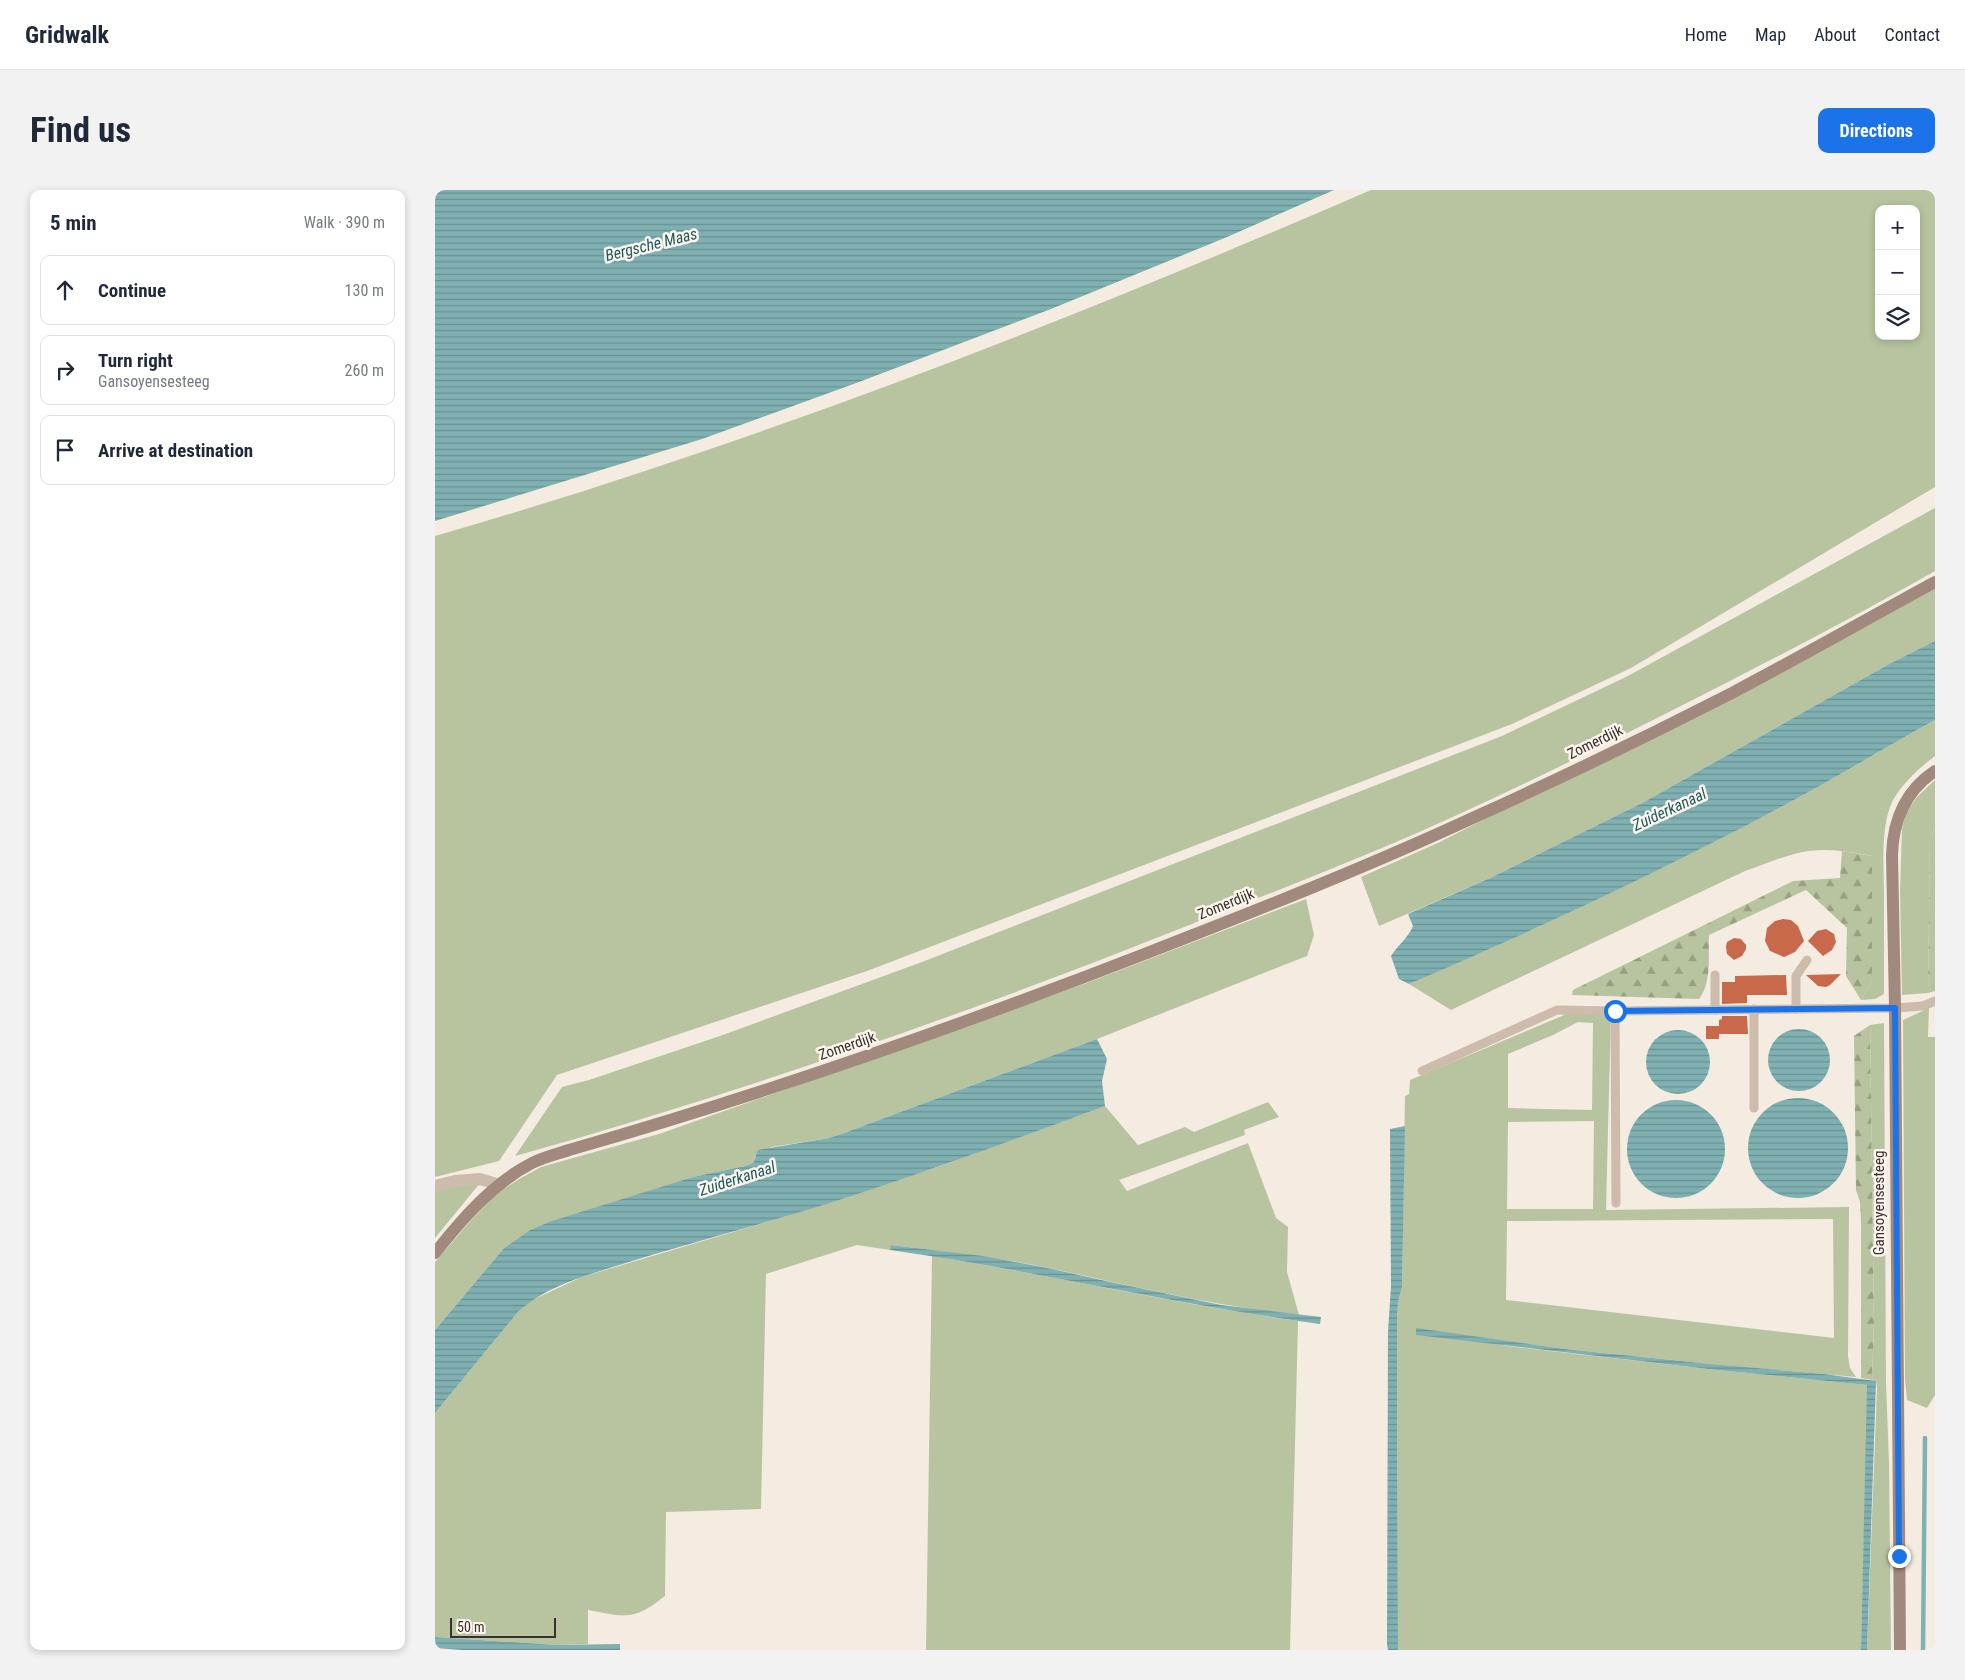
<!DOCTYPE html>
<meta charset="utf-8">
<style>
:root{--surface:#fff;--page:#f2f2f3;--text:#1f2937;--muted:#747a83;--line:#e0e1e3;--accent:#1a73e8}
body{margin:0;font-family:"Roboto Condensed",sans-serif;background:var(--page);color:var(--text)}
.controls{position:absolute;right:15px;top:15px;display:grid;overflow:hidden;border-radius:10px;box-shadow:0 2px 8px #0003}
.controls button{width:45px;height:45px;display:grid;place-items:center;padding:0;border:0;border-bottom:1px solid var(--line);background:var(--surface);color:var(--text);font:25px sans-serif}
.scale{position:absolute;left:15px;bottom:12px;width:106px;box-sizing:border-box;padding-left:5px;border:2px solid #3b302b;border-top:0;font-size:14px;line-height:18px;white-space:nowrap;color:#3b302b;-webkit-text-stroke:4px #fbf5ee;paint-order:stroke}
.stop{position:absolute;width:15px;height:15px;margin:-11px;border:4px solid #1a73e8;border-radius:50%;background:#fff}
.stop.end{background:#1a73e8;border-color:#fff;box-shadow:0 1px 5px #0008}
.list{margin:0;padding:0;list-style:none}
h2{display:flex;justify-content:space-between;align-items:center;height:65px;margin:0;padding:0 20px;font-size:21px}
h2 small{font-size:16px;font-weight:400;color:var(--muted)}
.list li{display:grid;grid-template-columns:32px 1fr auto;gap:15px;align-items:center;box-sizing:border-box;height:70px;margin:0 10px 10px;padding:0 10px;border:1px solid var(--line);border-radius:10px}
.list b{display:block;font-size:19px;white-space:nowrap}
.list p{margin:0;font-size:16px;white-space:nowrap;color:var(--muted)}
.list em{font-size:16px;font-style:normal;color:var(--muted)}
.icon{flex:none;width:28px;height:28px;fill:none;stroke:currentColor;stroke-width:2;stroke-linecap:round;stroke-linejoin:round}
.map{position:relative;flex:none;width:1500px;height:1460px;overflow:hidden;border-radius:10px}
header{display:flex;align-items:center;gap:30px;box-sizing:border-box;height:70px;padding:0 25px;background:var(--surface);border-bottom:1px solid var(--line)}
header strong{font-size:24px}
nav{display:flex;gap:28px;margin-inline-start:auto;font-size:18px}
.intro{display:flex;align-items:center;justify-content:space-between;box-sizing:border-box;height:120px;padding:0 30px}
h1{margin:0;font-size:35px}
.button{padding:12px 22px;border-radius:10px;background:var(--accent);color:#fff;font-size:18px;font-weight:700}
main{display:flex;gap:30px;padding:0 30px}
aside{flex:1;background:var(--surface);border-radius:10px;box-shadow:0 2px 8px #0003}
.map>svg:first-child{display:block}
</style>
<header>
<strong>Gridwalk</strong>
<nav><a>Home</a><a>Map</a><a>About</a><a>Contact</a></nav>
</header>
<div class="intro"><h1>Find us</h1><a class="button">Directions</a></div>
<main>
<aside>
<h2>5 min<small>Walk · 390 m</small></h2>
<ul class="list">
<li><svg class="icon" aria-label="ahead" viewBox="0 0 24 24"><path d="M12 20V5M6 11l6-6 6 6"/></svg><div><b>Continue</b></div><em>130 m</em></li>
<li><svg class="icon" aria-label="right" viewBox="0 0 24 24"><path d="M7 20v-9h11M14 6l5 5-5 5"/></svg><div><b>Turn right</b><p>Gansoyensesteeg</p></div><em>260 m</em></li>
<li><svg class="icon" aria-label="arrive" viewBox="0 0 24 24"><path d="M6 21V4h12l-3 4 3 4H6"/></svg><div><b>Arrive at destination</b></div></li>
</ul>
</aside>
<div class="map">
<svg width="1500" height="1460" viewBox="0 0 1500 1460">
<defs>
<pattern id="forest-firs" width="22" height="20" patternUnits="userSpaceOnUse" patternTransform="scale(1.25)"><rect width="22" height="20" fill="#b8c4a0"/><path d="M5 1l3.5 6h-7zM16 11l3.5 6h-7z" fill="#97a083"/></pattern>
<pattern id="water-rules" width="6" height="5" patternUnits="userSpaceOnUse" patternTransform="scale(1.25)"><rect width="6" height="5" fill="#7fb0b2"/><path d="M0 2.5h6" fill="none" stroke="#699091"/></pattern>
</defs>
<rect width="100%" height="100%" fill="#f4ebe1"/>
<g fill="#b8c4a0" fill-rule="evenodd">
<path d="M936 0H1500V297L1196 478 1077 534 432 781 122 885 64 971 0 987V346C319 254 631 132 936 0ZM1444 19H1481V146H1444Z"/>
<path d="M1500 318V381C1412 431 1323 477 1234 522 1139 570 1044 617 947 658 878 687 808 714 739 741 523 827 304 903 80 966L127 897 154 890 285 846 487 772 1067 546 1191 487Z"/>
<path d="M1500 398V451L1454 474 1209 612 1055 688 944 736 926 687 1005 652Z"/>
<path d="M1500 530V566C1484 578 1468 593 1458 610 1445 636 1449 676 1449 704 1449 737 1449 771 1449 804L1440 809 1426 810 1437 792V666C1416 662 1395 658 1374 661 1352 664 1330 674 1310 681L1016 820 974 794C1101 740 1226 681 1348 616 1399 589 1449 558 1500 530Z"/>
<path d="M1500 590V639L1495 646 1493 803 1467 805 1465 702 1467 639 1471 622 1482 607Z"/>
<path d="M871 709 879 745 872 766 662 849 409 943 394 948 336 957 320 966 318 973 310 976 258 987 95 1040 69 1058 0 1140V1072L38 1028 59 1006 84 989 106 977 224 944 649 794Z"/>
<path d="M1146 818 1176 820 1171 1020 1414 1017 1413 1166 1415 1178 1421 1187 1276 1174 1130 1159 981 1139 1072 1156 1273 1179 1433 1195 1426 1460H963L962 1136 963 1112 967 1097 970 906 974 904 975 890ZM1143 832 1158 833 1157 920 1073 918V864L1118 845ZM1159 931 1158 1019H1072L1073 932ZM1398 1029 1399 1148 1071 1110 1072 1031Z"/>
<path d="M1494 818 1493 847H1500V1205L1492 1218 1472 1210 1470 1189 1468 830Z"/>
<path d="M1449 833 1451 1192 1454 1273 1456 1460H1432L1442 1198 1441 1191 1437 1190 1439 1132 1435 835Z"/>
<path d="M833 912 844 927 809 940 810 945 684 990 692 1001 813 953 841 1028 853 1037 852 1082 864 1125C779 1116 697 1096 614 1078 562 1067 509 1062 457 1055L455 1060 422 1055 331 1084 326 1319 231 1322 230 1406C198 1431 192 1427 153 1420V1454L123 1455 0 1447V1223L83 1122 95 1111 147 1087 352 1026 508 975 670 916 703 955 750 937 759 942Z"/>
<path d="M50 987 0 1048V998Z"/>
<path d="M497 1066C619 1086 741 1114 863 1131L855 1460H491Z"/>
</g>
<g fill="url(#forest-firs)">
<path d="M1500 639V801L1493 803 1495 646Z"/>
<path d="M1407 661 1437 666V792L1426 810 1411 786 1412 738 1371 700 1274 745C1273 765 1277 793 1264 809L1137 805 1138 800 1358 691 1405 688Z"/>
<path d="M1435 835 1439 1132 1437 1190 1426 1188V1032L1425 1012 1421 1000 1419 846Z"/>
</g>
<g fill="url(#water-rules)">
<path d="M0 0H899L792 47 616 119 424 192 267 249 0 331Z"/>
<path d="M1500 451V530C1449 558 1399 589 1348 616 1227 681 1101 740 974 794L964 789 956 766C963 755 973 748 978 736L973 724 1055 688 1209 612 1454 474Z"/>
<circle cx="1364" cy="870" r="31"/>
<circle cx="1243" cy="872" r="32"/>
<path d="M662 849 672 869 667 891 670 916C564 955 459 994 352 1026 295 1043 237 1058 181 1076 147 1087 110 1097 83 1122L0 1223V1140L69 1058 95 1040 117 1031 258 987 310 976 318 973 323 960 394 948 409 943Z"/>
<circle cx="1363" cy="958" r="50"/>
<circle cx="1241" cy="959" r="49"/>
<path d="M970 936 967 1097 963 1112 962 1136 963 1460H953L952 1455 953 1142 956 1096 955 939Z"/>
<path d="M456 1055 548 1066 613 1078 671 1091 786 1115 886 1127 885 1134C741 1115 599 1080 455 1060Z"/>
<path d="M981 1138 1130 1159 1276 1174 1389 1184 1441 1191 1432 1460H1426L1432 1195 1273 1179 981 1145Z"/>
<path d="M0 1447 123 1455 185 1454V1460H27L0 1458Z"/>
</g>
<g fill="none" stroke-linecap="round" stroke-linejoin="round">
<path stroke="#7fb0b2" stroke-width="4.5" d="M1488 1460 1490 1248"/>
</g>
<g fill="#c8694b">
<path d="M1348 729 1356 730 1363 736 1369 751 1360 762 1349 767 1335 761 1330 751 1332 738 1340 731Z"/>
<path d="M1391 739 1399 744 1401 752 1397 760 1388 766 1373 751 1382 741Z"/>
<path d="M1299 748 1306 749 1311 755V759L1307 766 1299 770 1292 764 1291 757 1292 752Z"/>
<path d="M1406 784 1395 795 1391 797 1383 796 1371 785Z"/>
<path d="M1351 785 1352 805H1312V813L1287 814V792H1300V786Z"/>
<path d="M1287 826H1312L1313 844H1284V849H1271V836H1284V830L1287 829Z"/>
</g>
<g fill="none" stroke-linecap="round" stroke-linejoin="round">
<g stroke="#cdbbac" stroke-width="9">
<path d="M1319 819V918"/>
<path d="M1361 819V786L1372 770"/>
<path d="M1280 820V785"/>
<path d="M987 881 1122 820 1180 821"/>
<path d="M1181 1013 1180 821 1460 818 1488 816 1500 811"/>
</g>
<path stroke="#cdbbac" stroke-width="12" d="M0 996 20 991 45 989 65 995"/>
<g stroke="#a18a7d" stroke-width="12">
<path d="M0 1063C27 1029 58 993 97 973 109 967 122 964 134 960 330 904 522 837 712 763 823 720 934 676 1042 626 1128 587 1213 546 1297 503 1365 467 1432 429 1500 392"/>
<path d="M1465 1460 1460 818 1457 665C1458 630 1470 601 1500 581"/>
</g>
</g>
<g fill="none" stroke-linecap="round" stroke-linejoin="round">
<path stroke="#1a73e8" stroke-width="6" d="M1180 821 1460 818 1464 1366"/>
</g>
<g text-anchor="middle" stroke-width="5" stroke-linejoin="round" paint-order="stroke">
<g font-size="15" fill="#3b302b" stroke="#fbf5ee">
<text transform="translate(1160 552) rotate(-26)" y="5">Zomerdijk</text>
<text transform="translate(791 714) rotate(-22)" y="5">Zomerdijk</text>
<text transform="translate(412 856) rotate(-19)" y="5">Zomerdijk</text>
<text transform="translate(1444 1013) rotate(-90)" y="5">Gansoyensesteeg</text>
</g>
<g font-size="16" font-style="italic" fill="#1f5a5e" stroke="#fbf5ee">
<text transform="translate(216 54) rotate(-14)" y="6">Bergsche Maas</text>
<text transform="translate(1234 619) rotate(-25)" y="6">Zuiderkanaal</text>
<text transform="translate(302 988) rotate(-18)" y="6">Zuiderkanaal</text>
</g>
</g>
</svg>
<div class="controls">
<button>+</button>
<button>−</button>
<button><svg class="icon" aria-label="layers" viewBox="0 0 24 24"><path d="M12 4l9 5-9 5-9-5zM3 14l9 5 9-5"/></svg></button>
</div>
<div class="scale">50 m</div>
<div class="stop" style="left:1180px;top:821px"></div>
<div class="stop end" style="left:1464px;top:1366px"></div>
</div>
</main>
